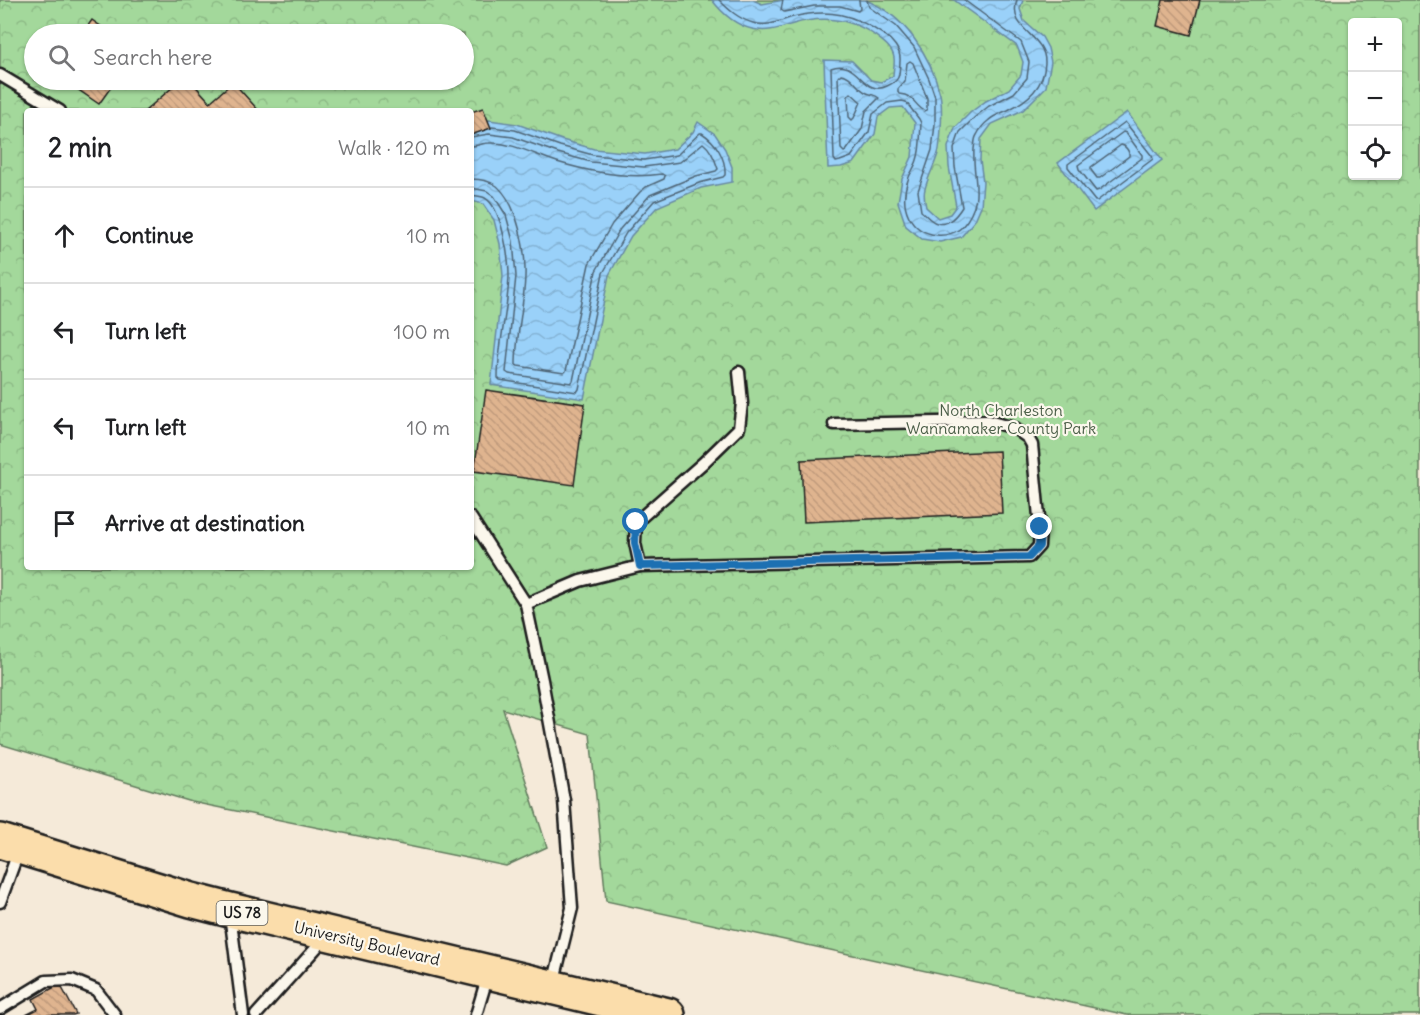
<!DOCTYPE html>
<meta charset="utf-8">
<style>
:root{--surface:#fff;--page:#f2f2f2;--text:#202124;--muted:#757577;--line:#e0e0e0}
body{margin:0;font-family:Delius,sans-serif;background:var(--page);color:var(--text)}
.controls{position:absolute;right:18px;top:18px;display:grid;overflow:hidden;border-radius:6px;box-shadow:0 2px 4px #0004}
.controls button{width:54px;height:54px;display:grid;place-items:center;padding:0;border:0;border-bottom:2px solid var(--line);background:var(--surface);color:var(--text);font:30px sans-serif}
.stop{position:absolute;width:18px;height:18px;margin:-14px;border:4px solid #1f6fb2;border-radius:50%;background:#fff}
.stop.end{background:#1f6fb2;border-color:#fff;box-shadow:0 2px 6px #0008}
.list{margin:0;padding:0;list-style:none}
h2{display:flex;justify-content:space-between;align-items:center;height:78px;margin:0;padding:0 24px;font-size:26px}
h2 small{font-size:20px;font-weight:400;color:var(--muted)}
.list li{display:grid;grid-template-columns:39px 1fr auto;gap:18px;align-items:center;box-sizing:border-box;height:96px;padding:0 24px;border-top:2px solid var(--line)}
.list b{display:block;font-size:22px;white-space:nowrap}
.list em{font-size:20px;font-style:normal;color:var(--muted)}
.icon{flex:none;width:33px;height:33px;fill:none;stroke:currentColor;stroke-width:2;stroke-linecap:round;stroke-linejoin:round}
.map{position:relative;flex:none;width:1420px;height:1015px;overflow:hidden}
.search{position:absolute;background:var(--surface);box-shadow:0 2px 4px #0004;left:24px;top:24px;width:450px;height:66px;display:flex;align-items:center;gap:15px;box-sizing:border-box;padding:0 21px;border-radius:33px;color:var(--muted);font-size:22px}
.panel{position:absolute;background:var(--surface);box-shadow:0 2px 4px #0004;left:24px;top:108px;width:450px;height:462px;border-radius:6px}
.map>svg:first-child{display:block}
</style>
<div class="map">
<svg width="1420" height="1015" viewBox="0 0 1420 1015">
<defs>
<pattern id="forest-crowns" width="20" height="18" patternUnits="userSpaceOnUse" patternTransform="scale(1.5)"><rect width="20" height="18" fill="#a3d89b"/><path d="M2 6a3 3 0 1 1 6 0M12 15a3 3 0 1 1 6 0" fill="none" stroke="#8cb985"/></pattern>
<pattern id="water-waves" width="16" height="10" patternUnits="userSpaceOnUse" patternTransform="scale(1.5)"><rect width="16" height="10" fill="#9ad1f9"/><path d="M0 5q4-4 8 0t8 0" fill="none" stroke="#84b3d5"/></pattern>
<pattern id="building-back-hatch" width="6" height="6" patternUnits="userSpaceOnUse" patternTransform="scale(1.5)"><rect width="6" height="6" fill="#dfb48f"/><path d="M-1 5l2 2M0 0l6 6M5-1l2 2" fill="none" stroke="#bf9a7b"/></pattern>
</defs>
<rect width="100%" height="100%" fill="#f5ead9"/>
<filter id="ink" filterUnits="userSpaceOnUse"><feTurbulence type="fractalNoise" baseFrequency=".0167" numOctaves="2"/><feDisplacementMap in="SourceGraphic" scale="12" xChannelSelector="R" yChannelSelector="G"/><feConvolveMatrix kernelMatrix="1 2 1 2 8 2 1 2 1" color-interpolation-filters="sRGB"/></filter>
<g filter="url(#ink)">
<path fill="url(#forest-crowns)" stroke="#607a5c" stroke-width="1.5" fill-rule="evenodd" d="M0 0H1420V1015H1127L606 901 590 734 503 709 547 847 506 866 192 802 0 744ZM1352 22H1398V176H1352ZM34 34H464V80H34ZM27 111H471V567H27Z"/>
<g fill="url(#water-waves)" stroke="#6889a1" stroke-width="1.5">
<path d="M712 0H753L762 4 784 0H865C904 14 931 56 940 94 943 107 941 136 939 150 936 163 928 176 925 189 923 195 925 202 926 207L938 218 950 214 956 206 949 167 948 147 955 128 971 112 986 101 1009 89 1021 75 1023 62 1017 46 954 0H1023L1020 9 1024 21 1042 37 1048 48 1051 62 1046 87 1023 110 992 124 981 139 980 160 983 182 981 206 975 220 961 237 940 242 922 239 906 226 898 202 902 179 912 157 915 123 903 107 890 108 878 117 875 134 854 163 841 167 828 168 824 60 852 61 871 80 881 82 893 76C893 71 895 63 894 58 893 48 881 40 873 34 849 18 821 16 793 24 780 28 767 33 752 29 735 25 722 13 712 0Z"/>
<path d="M1127 112 1162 160 1094 211 1058 163Z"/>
<path d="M489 120 517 124 562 140 594 149 645 154 675 149 693 132 698 122 715 134 725 149 732 167V182L701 188 657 207 631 236 609 275 584 399 491 385 503 276 500 244 494 220 483 204 471 201V124Z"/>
</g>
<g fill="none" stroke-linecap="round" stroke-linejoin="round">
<g stroke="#4e6474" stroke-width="1.5">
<path d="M719 0C729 10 739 19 753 23 767 27 780 21 793 17 829 8 854 14 884 35 892 40 901 50 900 61 899 75 901 80 887 86 863 98 858 57 831 68L834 159 836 162 840 161 851 157 869 132 873 114 887 103 902 101 906 102 919 119 921 123C920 135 921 149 917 160 915 167 910 173 908 180 899 205 909 232 937 235 945 236 956 233 962 227 986 199 972 180 974 149 975 144 974 139 977 135 979 131 984 124 988 121 993 116 1001 113 1008 110 1028 100 1044 87 1045 63 1046 34 1007 31 1017 0"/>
<path d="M783 0 781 10 784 12 814 6H840L858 11 860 9 859 0"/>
<path d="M867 0 869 7 896 26 914 47 929 79 935 97V124L932 150 918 191 921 211C925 214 931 222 937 223 948 226 957 215 962 207L955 167 954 149 960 132 975 117 989 106 1014 93 1027 78 1029 62 1021 42 964 0"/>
<path d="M910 61 913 63 927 98V109L925 111C914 106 915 95 899 94L898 92V89L905 81 907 63Z"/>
<path d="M841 74C852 75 856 87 865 92 870 95 875 94 879 98L866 111 862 129 846 151 844 152 841 149 838 77Z"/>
<path d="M851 93 861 102 854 118 852 120 849 117 848 96Z"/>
<path d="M1125 122 1152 156 1153 159 1097 201H1095L1068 167V164Z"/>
<path d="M1123 132 1126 133 1142 155V158L1099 190 1096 191 1079 169 1078 165Z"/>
<path d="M471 137 489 134 513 137 558 153 591 162 644 167 680 162 703 143C711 149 715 159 718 169L716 171 696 176 650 195 620 229 596 271 573 381 571 383 509 374 506 372 516 276 513 241 506 215 494 196 487 191 471 188"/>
<path d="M1121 145C1125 145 1130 152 1129 156L1100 178H1097L1091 170V167Z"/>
<path d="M471 146C477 146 483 143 489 143 512 142 535 155 557 162 590 172 627 179 662 174L665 176 664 179 646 187 640 192 612 224 589 264 566 371 564 373 518 366 516 365C516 335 524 306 525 277 526 251 518 204 497 186 490 181 480 179 471 179"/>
<path d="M471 195C475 196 481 196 485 198 502 207 509 259 509 276 508 310 498 344 498 378L500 380 577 392 579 389 603 273 626 233 654 201 699 183 723 177 725 175C726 158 716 142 702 133H700L677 155 644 160 593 155 560 146 515 130 492 127"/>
</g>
</g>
<g fill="url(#building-back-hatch)" stroke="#1c1c1c" stroke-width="1.5">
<path d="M1163 0H1200L1191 35 1157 26Z"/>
<path d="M92 20 112 34H82Z"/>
<path d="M64 80H116L99 104Z"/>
<path d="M181 80H190L210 102 233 82 259 111H145Z"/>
<path d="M483 108 491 128 471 135V112Z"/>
<path d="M486 390 585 404 574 485 474 471Z"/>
<path d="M999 451 1002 513 804 522 801 460Z"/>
<path d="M60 984 76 1014 73 1015H26L38 1009 33 999Z"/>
</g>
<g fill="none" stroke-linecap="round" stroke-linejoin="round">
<defs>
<g id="lane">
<path d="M0 75 60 111"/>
<path d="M471 518 526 604 542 680 564 800 572 908 553 984"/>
<path d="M640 566 635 543 636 522 703 463 739 428 742 403 739 372"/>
<path d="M526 604 580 581 640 566 1029 557 1039 546 1040 527 1032 445 1028 438 1014 428 988 421 834 424"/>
<path d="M0 902 19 850"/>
<path d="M230 914 243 1015"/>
<path d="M0 1009 46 981 72 980 96 990 115 1015"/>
<path d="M256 1015 326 937"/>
<path d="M476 1015 488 975"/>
</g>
<path id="primary" d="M0 841 191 900 230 910 668 1015"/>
</defs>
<use href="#lane" stroke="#1c1c1c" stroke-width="15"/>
<use href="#primary" stroke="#1c1c1c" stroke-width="38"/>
<use href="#lane" stroke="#fbf7ec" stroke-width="10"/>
<use href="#primary" stroke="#fbddab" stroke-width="33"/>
</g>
</g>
<g fill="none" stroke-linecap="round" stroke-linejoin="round" filter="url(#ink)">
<path stroke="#1f6fb2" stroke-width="8" d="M636 522 635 543 640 566 1029 557 1039 546 1040 527"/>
</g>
<g text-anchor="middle" stroke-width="4.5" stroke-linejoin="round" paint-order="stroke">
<rect fill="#fbf7ec" stroke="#5f5e5a" stroke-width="1.5" x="216.5" y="901" width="51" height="24" rx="4.5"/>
<g font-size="15" font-weight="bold" fill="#1c1c1c">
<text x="242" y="918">US 78</text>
</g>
<g font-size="16" fill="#4b5e48" stroke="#fbf7ec">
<text x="1001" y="416">North Charleston<tspan x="1001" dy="18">Wannamaker County Park</tspan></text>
</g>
<g font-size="16" fill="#1c1c1c" stroke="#fbf7ec">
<text transform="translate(367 943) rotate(13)" y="6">University Boulevard</text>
</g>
</g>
</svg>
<div class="controls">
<button>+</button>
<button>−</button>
<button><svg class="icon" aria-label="locate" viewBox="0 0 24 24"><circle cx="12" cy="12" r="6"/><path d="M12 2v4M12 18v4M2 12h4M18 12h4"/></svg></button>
</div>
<div class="stop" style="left:636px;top:522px"></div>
<div class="stop end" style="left:1040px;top:527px"></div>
<div class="search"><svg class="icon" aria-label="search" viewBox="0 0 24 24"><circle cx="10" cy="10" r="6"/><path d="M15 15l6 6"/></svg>Search here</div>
<section class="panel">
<h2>2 min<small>Walk · 120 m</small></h2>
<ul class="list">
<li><svg class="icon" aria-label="ahead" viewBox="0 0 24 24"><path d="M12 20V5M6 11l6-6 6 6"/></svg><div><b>Continue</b></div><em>10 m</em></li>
<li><svg class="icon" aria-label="left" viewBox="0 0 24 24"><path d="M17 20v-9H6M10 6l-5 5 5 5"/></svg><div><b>Turn left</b></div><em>100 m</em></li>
<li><svg class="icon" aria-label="left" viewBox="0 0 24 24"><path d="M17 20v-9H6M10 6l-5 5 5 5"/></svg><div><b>Turn left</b></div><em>10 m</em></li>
<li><svg class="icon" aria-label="arrive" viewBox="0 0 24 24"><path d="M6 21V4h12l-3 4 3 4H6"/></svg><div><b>Arrive at destination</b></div></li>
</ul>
</section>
</div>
